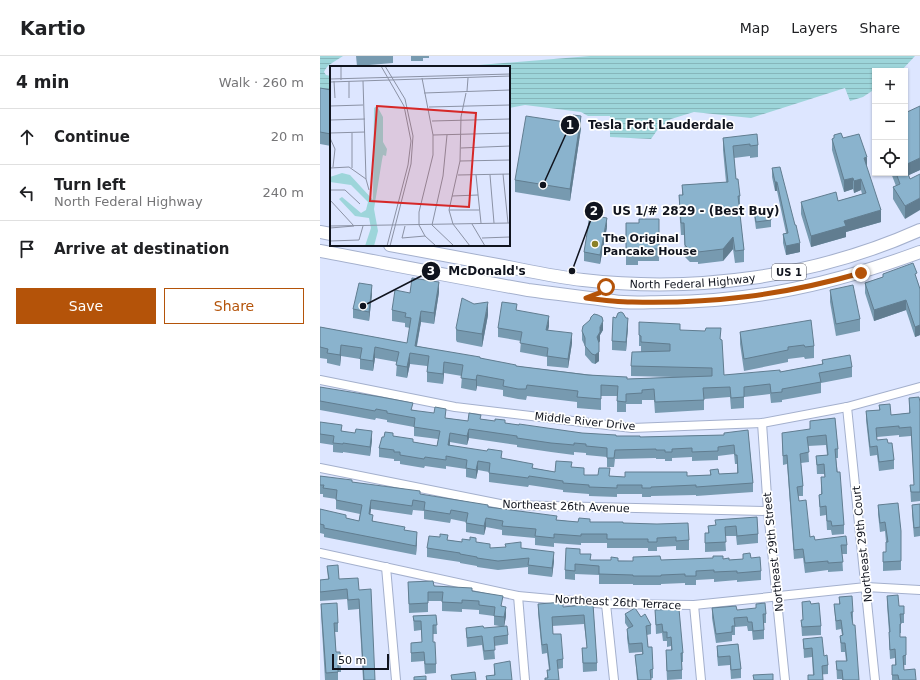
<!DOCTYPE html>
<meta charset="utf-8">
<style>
:root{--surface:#fff;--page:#f2f2f2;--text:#202124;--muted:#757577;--line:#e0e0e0;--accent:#b45309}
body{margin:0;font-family:"DejaVu Sans",sans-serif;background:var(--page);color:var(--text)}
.controls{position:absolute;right:12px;top:12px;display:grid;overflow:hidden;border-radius:0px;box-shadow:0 1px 3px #0004}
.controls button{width:36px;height:36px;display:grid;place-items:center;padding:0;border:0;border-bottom:1px solid var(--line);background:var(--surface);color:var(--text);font:20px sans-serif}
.scale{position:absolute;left:12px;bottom:10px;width:57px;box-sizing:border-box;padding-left:4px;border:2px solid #10141e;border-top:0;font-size:11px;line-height:14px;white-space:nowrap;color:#10141e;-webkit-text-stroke:3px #fff;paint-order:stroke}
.stop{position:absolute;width:12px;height:12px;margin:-9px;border:3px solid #b45309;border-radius:50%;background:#fff}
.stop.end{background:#b45309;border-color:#fff;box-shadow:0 1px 4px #0008}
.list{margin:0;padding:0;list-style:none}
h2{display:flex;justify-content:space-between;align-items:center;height:52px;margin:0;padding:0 16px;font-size:17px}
h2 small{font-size:13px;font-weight:400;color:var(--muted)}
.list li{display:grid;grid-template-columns:26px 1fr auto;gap:12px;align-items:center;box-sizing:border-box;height:56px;padding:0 16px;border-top:1px solid var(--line)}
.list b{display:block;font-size:15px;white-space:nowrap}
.list p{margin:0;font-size:13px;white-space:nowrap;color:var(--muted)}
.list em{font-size:13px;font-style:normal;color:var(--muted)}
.actions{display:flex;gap:8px;padding:12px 16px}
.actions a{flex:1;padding:9px 0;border:1px solid var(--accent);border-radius:0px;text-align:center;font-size:14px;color:var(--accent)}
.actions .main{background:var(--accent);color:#fff}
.icon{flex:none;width:22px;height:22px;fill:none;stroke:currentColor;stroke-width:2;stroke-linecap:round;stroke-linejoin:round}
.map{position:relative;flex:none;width:600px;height:624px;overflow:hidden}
header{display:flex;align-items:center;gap:24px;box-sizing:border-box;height:56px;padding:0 20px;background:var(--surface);border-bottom:1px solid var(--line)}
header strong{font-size:19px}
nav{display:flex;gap:22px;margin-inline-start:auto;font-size:14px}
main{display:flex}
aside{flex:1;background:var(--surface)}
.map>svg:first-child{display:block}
</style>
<header>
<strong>Kartio</strong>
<nav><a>Map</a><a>Layers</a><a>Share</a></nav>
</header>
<main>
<aside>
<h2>4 min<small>Walk · 260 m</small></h2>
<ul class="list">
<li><svg class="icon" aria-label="ahead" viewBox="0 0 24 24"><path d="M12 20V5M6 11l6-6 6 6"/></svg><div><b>Continue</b></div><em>20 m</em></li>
<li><svg class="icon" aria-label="left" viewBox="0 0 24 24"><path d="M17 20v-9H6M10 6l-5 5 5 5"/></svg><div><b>Turn left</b><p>North Federal Highway</p></div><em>240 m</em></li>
<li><svg class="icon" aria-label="arrive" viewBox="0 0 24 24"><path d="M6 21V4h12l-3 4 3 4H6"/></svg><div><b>Arrive at destination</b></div></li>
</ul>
<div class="actions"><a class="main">Save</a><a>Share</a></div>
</aside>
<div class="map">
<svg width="600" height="624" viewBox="0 0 600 624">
<defs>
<pattern id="water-rules" width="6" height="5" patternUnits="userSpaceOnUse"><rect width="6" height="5" fill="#9dd5da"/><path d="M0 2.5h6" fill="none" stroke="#86b6bb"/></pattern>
</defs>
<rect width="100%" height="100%" fill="#dde6ff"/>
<g fill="url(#water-rules)">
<path d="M0 0H23C16 5 7 8 4 16L6 19 11 20V36H0Z"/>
<path d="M270 0H595L581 15H555V33L543 41 530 45 525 32 431 62 374 56 351 63 338 73 331 83 290 81V60H268L261 56 205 49 189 52V11H134Z"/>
</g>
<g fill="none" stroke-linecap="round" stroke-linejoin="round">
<defs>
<g id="street">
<path d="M0 324 135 351 312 372 442 367 527 351 600 331"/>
<path d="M527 351 555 624"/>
<path d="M442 367 448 455 465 624"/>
<path d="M0 412 185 449 448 455"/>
<path d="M0 497 198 540 286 548 374 549 546 531 600 534"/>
<path d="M66 511 76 624"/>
<path d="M198 540 205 624"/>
<path d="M286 548 294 624"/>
<path d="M374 549 381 624"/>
</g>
<g id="primary">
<path d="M0 176 11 178"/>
<path id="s1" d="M70 189C107 196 145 203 183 210 209 215 236 221 263 224 377 237 495 221 600 174"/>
<path d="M0 195C69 208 139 222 208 234 236 238 265 241 293 245 310 248 328 246 345 246 435 246 516 227 600 196"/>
</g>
</defs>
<use href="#street" stroke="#a4b0cd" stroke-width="10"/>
<use href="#primary" stroke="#a4b0cd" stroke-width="14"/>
<use href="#street" stroke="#fff" stroke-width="8"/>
<use href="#primary" stroke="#fff" stroke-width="12"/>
</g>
<g fill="#779ab0" fill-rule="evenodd">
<path d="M36 0H73V7L37 10Z"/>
<path d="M91 0H109V2H103V5H91Z"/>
<path d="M0 32 11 34V90L0 88Z"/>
<path d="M600 50V114L588 119 585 163 573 143V131L576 130 571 117H585Z"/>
<path d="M252 67 261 72 250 145 195 136V124Z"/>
<path d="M514 79 523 82 547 113 561 166 526 176V181L491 191 481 158V146L518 145 542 138 541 134 534 137 533 133 524 136 512 94V83L514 82Z"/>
<path d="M403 82 438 89V101L430 102V100L414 102 416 123 420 140V152H419L424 194V206L415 207 413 193 403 205 378 208V206H370L365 201 364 179H361L359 151V139H362V129L406 126 403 94Z"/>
<path d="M452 112 480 196 466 199 463 187V178L466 177 457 135H455L452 121Z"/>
<path d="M434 153 451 164V171L436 173 434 159Z"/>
<path d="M339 163V205H318V209H306V167H319Z"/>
<path d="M287 171 280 208 264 205V196Z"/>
<path d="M563 218 597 224 600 233V279L595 281 586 254 554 265 545 237V227L563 221Z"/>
<path d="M510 234 540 263V275L516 280 510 246Z"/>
<path d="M119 236 114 268 101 266 97 290 160 302 196 310 307 323 353 321 311 320V310L321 296V290H319V266L401 283 404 319 460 316 502 308V304L532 311V321L501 327V337L462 344V346L451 347 450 338 424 341V352L411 353 410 341 384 343V354L335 357 334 344H322V348H306V356H297V340H281V354L257 352V346L207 340 206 344 198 343 183 340V334L157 330 156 335 141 332 142 320 124 317 123 328 107 326V310L90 308 87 322 76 320 77 306 55 302 53 315 40 313V303L21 300 20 310 7 307V303L0 302V271L87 287 90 272 85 271V267L72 265V254L90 237Z"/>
<path d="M52 238 49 265 33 262V253Z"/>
<path d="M197 255 229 270 228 274 252 287 248 312 227 310V301L200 296 201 285 178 281V272Z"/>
<path d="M168 259 162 291 137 286 136 284V272Z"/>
<path d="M308 271 306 295 292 294V285Z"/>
<path d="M283 274 280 279V285L279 287V305L275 308 272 307 265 299V290L262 284V275Z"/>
<path d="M420 276 494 290V302L485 303 484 301 468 303V306L424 315 420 288Z"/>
<path d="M0 331 126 362 148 365 161 363 185 367 262 377 296 380 320 381 404 379 428 374 433 427V436L376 440V439L331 440V441H322V438H297V441L269 440V438L243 436V434L209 429 208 431 169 426V416L158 414 156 423 146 421V413L126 410V413L105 410 104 412 80 408V405H74V403L59 401V392L64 381 73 380 93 386 117 390 118 383 94 380V371L67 366V364L56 362 55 364 0 354ZM149 382 197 389V391L231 396 254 399V396L266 397V399L287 401V411H294L295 403 336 402V403H345V405H352V402L372 401V405L398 404V400L414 398 415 408H417V417L399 418 390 414V419L367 420 305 421 264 419 252 411 235 416 213 412 182 402 130 389V386L147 389Z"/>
<path d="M589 342 600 346V445L591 446 590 429H594L591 380 579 381V379L557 381V384L568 387 574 404V413L559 415 557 399 550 400 546 364V355L559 354V349L571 359 589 357Z"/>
<path d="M515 362 518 393V402H516L524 469V478L512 479 511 474H507L506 459 500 460 499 439 501 438V421H505L504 418H497L496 400 507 399 506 389 488 390 489 406 481 407 483 430V440H478L479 445 490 481 495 484 527 489V498H522L523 515 508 516V514L485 517 483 502 474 503 467 408 463 409 462 377 490 374V365Z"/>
<path d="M0 368 52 384 50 400 23 396V397L13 396V389L0 387Z"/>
<path d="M0 420 168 451 237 464 258 466 303 467 369 484V494H356V490L337 491V495H328V492H287V487H261V489L234 487V491L215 489V482L182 479V474L166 471 164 479 146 476V466L131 463 130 467 104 463V455L93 454 92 459 51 453 50 459 53 465 85 474 97 485 96 499 4 481V478L0 477V453L26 462 39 465 40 458 16 453V443L3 441V438H0Z"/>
<path d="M600 448V480L594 481 592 458V449Z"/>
<path d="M558 449 581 475V514L563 515V496H566V486L565 475 560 476 558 458Z"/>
<path d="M437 461 438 478V487L417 489 416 480H405L406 495 385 496V477H388V470L395 469Z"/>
<path d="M128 484 142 486H156L170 492H201L234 505 232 521 208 518V511L178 514 157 511V510L140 507V506L107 501V492Z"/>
<path d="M260 498 271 504 313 505 341 504 403 503 409 504 423 503V498L431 502 441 515V524L417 526V524L394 526V523L376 524V529H365V527L341 528V529H313V528H279V519L255 518V524L245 523V514Z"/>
<path d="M7 510 19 523 39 534 55 624H43L39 553 28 554 27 543 0 545V524L8 523Z"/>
<path d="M88 526 152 535 182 550 186 560 184 571 188 579V588L174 590 175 603 164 604 162 589 147 591 146 572H164L184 571 174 569V560L159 558V554L142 553V556L122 555V545H108V556L89 557Z"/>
<path d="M567 540 579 550 584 558V567H581V577H580V581L586 599V609H584V614L596 624H572V609H575V602L570 603 569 585V576L567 549Z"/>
<path d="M519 541 533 556V565H532L539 624H522V623H517L516 605H526L525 596H521L520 580 522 579 521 573 516 574 514 548H519Z"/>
<path d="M482 546 501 570V579L482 580 481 564H483Z"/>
<path d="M1 548 18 567V576H15L16 596 21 607V616H18V624H5L1 557Z"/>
<path d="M218 548 243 551 273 548 277 607V615L263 616 262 592H267L264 568 232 570 233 578 243 603V612L238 613 239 624 227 622V614H229L227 597 222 598 218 557Z"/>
<path d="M392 552 417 554 446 558V567H444V583L433 584 432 575H428L427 570 415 571V579H412V585L396 587 392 562Z"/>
<path d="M335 554 363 597V606H362V623L347 624 346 603V594H351V590L347 591V585H343L342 577 336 578Z"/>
<path d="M305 558 321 561 331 569V578L327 579 328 591 333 613V622L330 623 331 624H317L315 599 322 598V596L309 597 307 582V573H309L305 567Z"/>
<path d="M116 559 117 578H113V586L116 608V617L105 618 104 605 91 606V587L102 586 101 574 94 575 93 560Z"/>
<path d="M483 583 504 600 508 609V618L493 619 492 601 484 602Z"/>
<path d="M418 588 421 613V622L411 623 410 609 398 610 397 599V590Z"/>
<path d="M174 608 192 624H166V620L174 619Z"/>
</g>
<g fill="#617d90">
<path d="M261 60V72L250 145V133Z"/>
<path d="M547 101V113L544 102Z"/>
<path d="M600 102V114L585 121V109Z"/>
<path d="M533 122V133L524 136V124Z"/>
<path d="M541 123V134L534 137V125Z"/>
<rect x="455" y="126" width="2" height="9"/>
<path d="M600 142V154L585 163V150Z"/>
<path d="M561 154V166L526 176V181L491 191V180L524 165Z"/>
<path d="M287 162V171L280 208V199Z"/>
<path d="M413 181V193L403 205V193Z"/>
<path d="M480 187V196L466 199V190Z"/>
<path d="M119 226V236L114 268V257Z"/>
<path d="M52 229V238L49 265V256Z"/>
<path d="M586 244V254L554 265V254Z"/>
<path d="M168 246V259L162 291V278Z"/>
<path d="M101 255V266L95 298V290Z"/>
<path d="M229 260V270L226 283V274Z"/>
<path d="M308 262V271L306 295V286Z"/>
<path d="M283 265V274L280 279V285L277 290V281L280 271Z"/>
<path d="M600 269V279L595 281V271Z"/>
<path d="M252 277V287L248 312V303Z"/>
<path d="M279 287V305L275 308V299Z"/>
<path d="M21 289V300L20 310V299Z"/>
<path d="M55 291V302L53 315V305Z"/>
<path d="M90 297V308L87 322V311Z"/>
<path d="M124 306V317L123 328V318Z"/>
<path d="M157 319V330L156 335V324Z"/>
<path d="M149 373V382L147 389V380Z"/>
<path d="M52 375V384L50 400V391Z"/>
<path d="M130 377V386L128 398V389Z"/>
<path d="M158 405V414L156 423V414Z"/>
<path d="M51 444V453L49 468V458Z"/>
<path d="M166 462V471L164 479V470Z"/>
<path d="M97 476V485L96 499V490Z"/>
<path d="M234 496V505L232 521V512Z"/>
<path d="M186 551V560L184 571V561Z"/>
</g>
<g fill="#8ab3cd" stroke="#617d90" fill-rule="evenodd">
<path d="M0 32 11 34V78L0 76Z"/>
<path d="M600 50V102L585 109V57Z"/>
<path d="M253 59 261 60 250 133 195 124 206 60 252 67Z"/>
<path d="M521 77 523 82 539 78 547 101 544 102 561 154 524 165 526 170 491 180 481 146 516 136 518 145 546 137 541 123 534 125 533 122 524 124 512 83 514 82V79Z"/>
<path d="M437 78 438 89 430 90V88L413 90 416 123H418L420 140H418L424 194 415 195 413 181 403 193 378 196V194H370L365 189 364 167H361L359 139H363L362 129 408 126 403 82Z"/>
<path d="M585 110 590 123 600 118V142L585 150 573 131 580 128 576 117H585Z"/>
<path d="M460 111 475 169H476L480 187 466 190 463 178 468 177 457 126H455L452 112Z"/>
<path d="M449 151 451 164 436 166 434 153Z"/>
<path d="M270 159 287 162 280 199 264 196Z"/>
<path d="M319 163H339V193H317L318 197H306V167H319Z"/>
<path d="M593 207 597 217 595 218 600 233V269L595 271 586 244 554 254 545 227 563 221V218Z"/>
<path d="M92 222 119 226 114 257 101 255 95 290 160 301V302L196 309V310L268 319 307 321V323L392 320V312L311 310 312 296 350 295V288L321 286V280L319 279V266L360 268V274L385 275 386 272H401L400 283 402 284 404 319 460 314V316L503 308 502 304 530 299 532 311 499 317 501 326 462 333V336L451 337 450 328 424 331V341L411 342 410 331 383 332 384 344 335 346 334 333 322 334V337L306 338V346L297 345 298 330 281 329V343L257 341 258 335 207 329 206 333H198L183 330 184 324 157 319 156 324 141 322 143 309 124 306 123 318 107 316 109 300 90 297 87 311 76 309 79 296 55 291 53 305 40 303 42 292 21 289 20 299 7 297 8 293 0 291V271L87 287 91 262 85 261 86 257 72 254 75 234 90 237Z"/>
<path d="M39 227 52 229 49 256 33 253Z"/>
<path d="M533 229 540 263 516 268 510 234Z"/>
<path d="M142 242 154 248 168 246 162 278 137 274 136 272Z"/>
<path d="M182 246 197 248 196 254 229 260 226 274 252 277 248 303 227 300 228 292 200 287 202 276 178 272Z"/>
<path d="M301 256 303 257 306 262H308L306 286 292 285 293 261 296 262 298 257Z"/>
<path d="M274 258 278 259 282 261 283 265 280 271V276L277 281 279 287V296L275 299 272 298 265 290V282L262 275 263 270 270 264 271 261Z"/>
<path d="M491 264 494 290 485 291 484 289 468 291V294L424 303 420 276Z"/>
<path d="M0 331 61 341 93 347 91 354 114 357 115 351 126 353 125 362 148 365 149 357 161 359 160 363 175 365V363L185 364V367L199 369V368L262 377 296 379V380H320V381L404 379V377L428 374 433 427 376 431V429L331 431V432H322V429H297V432L269 431V429L243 427V425L209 420 208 422 169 417 170 407 158 405 156 414 146 412 147 404 126 400V404L105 401 104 403 80 399V396H74V394L59 392 62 381H64L65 376 73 377V380L93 383V386L117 390 120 375 94 371 95 362 67 357V355L56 353 55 355 0 345ZM149 373 197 380V382L231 387 254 389V387L266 388V390L287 392V402H294L295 394 336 393V394H345V396H352V393L372 392V396L398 395V391L414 389 415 399H417L418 417 399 418 398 413 390 414 391 419 367 420V416H305V421L289 420 290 412H279L278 419H264V412L251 411 252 406 236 405 235 416 212 412 213 408 181 402 182 395 168 393 167 395 128 389 130 377 147 380Z"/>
<path d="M599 341 600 346V436H591L590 429H594L591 371 579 372V370L556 372 557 384 567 383 568 387H572L574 404 559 406 557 390 550 391 546 355 560 354 559 349 570 348 571 359 590 357 589 342Z"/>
<path d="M515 362 518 393H515L517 416H520L524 469 512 470 511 465H507L506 450 500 451 499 439 502 438 501 421H505L504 408 497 409 496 400 508 399 506 379 487 381 489 396 480 398 483 430 477 431 479 445 486 444 490 481 494 480 495 484 526 480 527 489H521L523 506 508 507V505L485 507 483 493 474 494 467 399 463 400 462 377 490 373V365Z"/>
<path d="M0 366 22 369 21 375 35 377 36 373 52 375 50 391 23 387V388L13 387 14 380 0 378Z"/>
<path d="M0 420 32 424V426L100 435V438L168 449V451L237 460 236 464 258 466 259 462 270 463V466H303V467L337 468 368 467 369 484 356 485V481L337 482V486H328V483H287V478H261V480L234 478V482L215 480 216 473 182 470 183 465 166 462 164 470 146 467 148 457 131 454 130 458 104 454 105 446 93 444 92 450 51 444 49 458 53 459 52 465 85 471 84 474 97 476 96 490 4 472V469L0 468V453L26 459V462L39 465 42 449 16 444 17 434 3 432 4 429H0Z"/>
<path d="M578 447 581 475V505L563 506V496H566V486H568L565 466 560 467 558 449Z"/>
<path d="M600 448V471L594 472 592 449Z"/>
<path d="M437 461 438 478 417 480 416 470 405 471 406 486 385 487V477H389L388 470 396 469 395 464Z"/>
<path d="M120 478 128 479 127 484 142 486V483L150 484V481L156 482V486L170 488V492L186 491 185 488 201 486V492L234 496 232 512 208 509 209 502 178 505 157 502V501L140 498V497L107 492 109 480 120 481Z"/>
<path d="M246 492 260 493V498H271L270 504H291V501L298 502V505H313V501L340 500 341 504 393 502V500H403V503L409 502V504L423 503V498L430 497 431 502 440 501 441 515 417 517V515L394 516V514L376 515V520H365V518L341 519V520H313V519L279 518V510L255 508V515L245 514Z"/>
<path d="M18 509 19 523 38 522 39 534 51 533 55 624H44L39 543 28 544 27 533 0 536V524L9 523 7 510Z"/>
<path d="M113 525 114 530 152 532V535L183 540 181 550 186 551 184 561 174 560 175 551 159 549V545L142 544V547L122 546 123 536H108V547L89 548 88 526Z"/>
<path d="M578 539 579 550H584V558H580L581 568H580V581H586V599L583 600 584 614 595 613 596 624H579L578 619H572V609H576L575 593 570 594 569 576H570L567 540Z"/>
<path d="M532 540 533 556H531L533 569H535L539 624H523L522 614H517L516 605H527L525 587H521L520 580 523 579 521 564 516 565 514 548H520L519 541Z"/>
<path d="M490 545 491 548 499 547 501 570 482 571 481 564H483L482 546Z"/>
<path d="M243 546V551L273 548 277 607H263L262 592H267L264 559 232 561 233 578H241L243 603 237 604 239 624H225V622H228L227 614H230L227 588 222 589 218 548Z"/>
<path d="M17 547 18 567H14L16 596H20L21 607H18V616L6 617 1 548Z"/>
<path d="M445 547 446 558H443L444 574 433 575 432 566H428L427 561 414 562 415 570H412V576L396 578 392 552 416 550 417 554 436 552V548Z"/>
<path d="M315 552 321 561 325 558 331 569 326 570 328 591H332L333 613 330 614 331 624H318L315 599 323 598 322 587 309 588 307 573 313 570 305 558Z"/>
<path d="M359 553 363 597H361L362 614 347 615 346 594H352L351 581 347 582V576H343L342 568 336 569 335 554Z"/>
<path d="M116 559 117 569H113V586H115L116 608H105L104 596 91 597V587L102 586 101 565H94L93 560Z"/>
<path d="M163 570 164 572 187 570 188 579 174 581 175 594 164 595 162 580 147 582 146 572Z"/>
<path d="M502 581 504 600 507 599 508 609 502 610 503 624H488V619H494L492 592 484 593 483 583Z"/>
<path d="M418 588 421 613 411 614 410 600 398 601 397 590Z"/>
<path d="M190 605 192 624H167L166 620 175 619 174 608Z"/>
<path d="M155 616 156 624H132L131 619Z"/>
<path d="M453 618V624H434L433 619Z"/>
<path d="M106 620V624H94V621Z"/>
</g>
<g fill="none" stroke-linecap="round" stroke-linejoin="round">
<path stroke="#b45309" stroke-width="5" d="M286 231 279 237 266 242C281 244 296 246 312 246 392 248 464 239 541 217"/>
</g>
<circle fill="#8a8027" stroke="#fff" stroke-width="1.5" cx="275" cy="188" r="4"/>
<g text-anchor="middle" stroke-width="3.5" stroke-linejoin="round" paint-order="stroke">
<rect fill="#fff" stroke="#585a62" stroke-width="1" x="452" y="208" width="34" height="16" rx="3"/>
<g font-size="10" font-weight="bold" fill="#10141e">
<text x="469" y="220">US 1</text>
</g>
<g font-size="11" font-weight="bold" fill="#10141e" stroke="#fff" text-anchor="start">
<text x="283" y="186">The Original<tspan x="283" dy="13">Pancake House</tspan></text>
</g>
<g font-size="11" fill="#10141e" stroke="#fff">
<text dy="4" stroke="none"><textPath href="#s1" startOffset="306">North Federal Highway</textPath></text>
<text transform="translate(265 365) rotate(6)" y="4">Middle River Drive</text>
<text transform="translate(246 450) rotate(2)" y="4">Northeast 26th Avenue</text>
<text transform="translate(542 488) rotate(-96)" y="4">Northeast 29th Court</text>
<text transform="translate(453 496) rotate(-96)" y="4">Northeast 29th Street</text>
<text transform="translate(298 546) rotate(3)" y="4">Northeast 26th Terrace</text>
</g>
</g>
<g transform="translate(10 10)">
<rect width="180" height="180" fill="#dde6ff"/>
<path d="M47 40 53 51V76L57 83 56 90 53 89 52 94 44 143 48 165 44 180H35L41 162 39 152 25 150 9 133 12 131 31 147 36 144 38 136 21 119 0 116V111L12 107 20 109 43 134 44 42Z" fill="#9dd5da"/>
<path fill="none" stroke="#8b92a5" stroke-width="1" d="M11 0V14M51 0 74 40 81 75 78 99 57 180M55 0 75 33 83 70 81 98 60 180M92 12 103 69V89L89 146V159L95 170 106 180M0 13 180 8M4 15 5 32M19 15V32M33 15 36 113 39 124M0 16 180 10M137 25 138 12M94 27 180 24M136 27 131 51 130 95 119 144 123 158 140 180M0 40 33 39M99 41 180 39M0 54 35 53M102 55 180 53M0 67 35 66M22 67V102M103 69 180 67M117 69 113 110 102 159 124 180M0 72 5 83 3 101M131 82 180 80M130 95 180 94M0 102 19 101 36 113M173 108 178 157M128 109 180 108M146 109 151 157M160 109 164 157M0 124H15L30 138M122 130 148 129M0 134 24 160M119 144H149M142 158 155 180M0 160 180 157M75 160 72 172 95 170M0 162 24 160M152 172 180 171M0 175 29 174 33 160"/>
<path fill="#d62828" fill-opacity="0.15" stroke="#d62828" stroke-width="2" d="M47 40 146 47 139 141 40 135Z"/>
<rect width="180" height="180" fill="none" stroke="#10141e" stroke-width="2"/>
</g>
<path fill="none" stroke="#10141e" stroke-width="1.5" d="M223 129L250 69M252 215L274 155M43 250L111 215"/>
<g fill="#10141e" stroke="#fff" stroke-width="1.5">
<circle cx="223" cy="129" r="4"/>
<circle cx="252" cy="215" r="4"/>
<circle cx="43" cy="250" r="4"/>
<circle cx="250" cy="69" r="10"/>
<circle cx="274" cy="155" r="10"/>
<circle cx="111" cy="215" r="10"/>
</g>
<g font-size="12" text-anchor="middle" font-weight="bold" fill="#fff">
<text x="250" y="73">1</text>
<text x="274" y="159">2</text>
<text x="111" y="219">3</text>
</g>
<g font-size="12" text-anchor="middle" font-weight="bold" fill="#10141e" stroke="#fff" stroke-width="3.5" stroke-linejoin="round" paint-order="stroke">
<text x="341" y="73">Tesla Fort Lauderdale</text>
<text x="376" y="159">US 1/# 2829 - (Best Buy)</text>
<text x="167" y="219">McDonald's</text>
</g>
</svg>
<div class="controls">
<button>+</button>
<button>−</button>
<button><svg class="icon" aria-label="locate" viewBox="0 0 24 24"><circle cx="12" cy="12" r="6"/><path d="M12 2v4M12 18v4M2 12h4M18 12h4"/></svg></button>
</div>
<div class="scale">50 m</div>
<div class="stop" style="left:286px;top:231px"></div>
<div class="stop end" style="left:541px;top:217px"></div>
</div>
</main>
